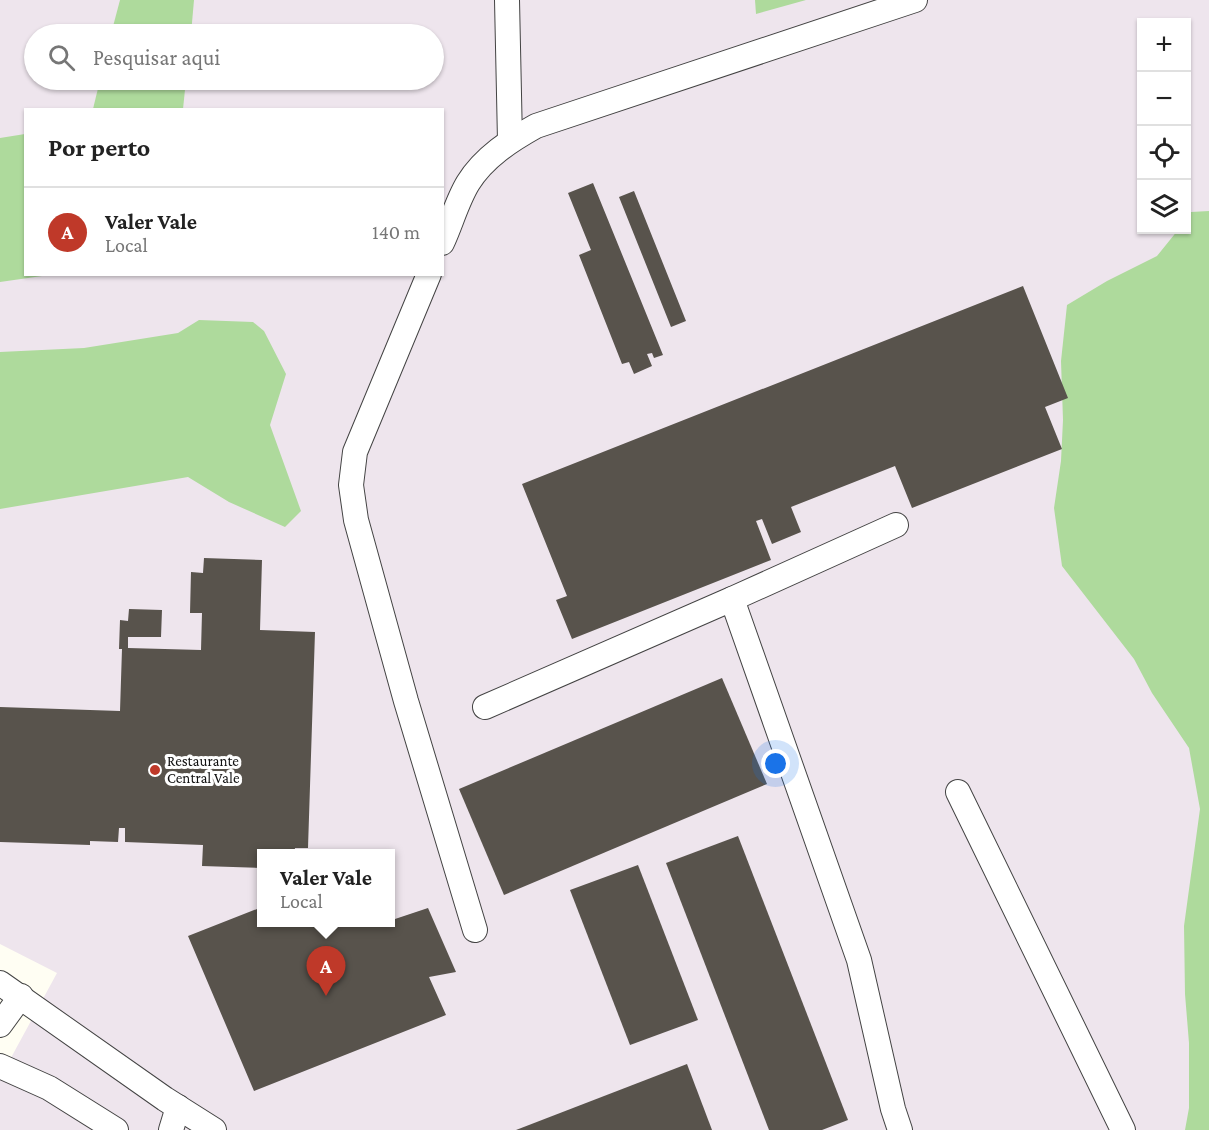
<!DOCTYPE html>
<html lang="pt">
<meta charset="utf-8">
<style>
:root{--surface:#fff;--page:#f6f6f6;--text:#222;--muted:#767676;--line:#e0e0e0;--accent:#bf3929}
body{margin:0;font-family:"Crimson Pro",serif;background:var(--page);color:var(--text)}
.controls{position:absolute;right:18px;top:18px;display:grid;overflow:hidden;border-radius:0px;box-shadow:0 2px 4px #0004}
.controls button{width:54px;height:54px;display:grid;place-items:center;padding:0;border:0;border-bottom:2px solid var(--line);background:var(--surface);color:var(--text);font:30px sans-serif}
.you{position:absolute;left:776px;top:764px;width:21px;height:21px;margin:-15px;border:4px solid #fff;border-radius:50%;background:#1a73e8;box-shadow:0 0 0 9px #1a73e833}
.badge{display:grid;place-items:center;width:39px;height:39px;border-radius:50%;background:var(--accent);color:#fff;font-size:20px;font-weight:700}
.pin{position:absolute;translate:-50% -50px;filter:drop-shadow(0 2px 3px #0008)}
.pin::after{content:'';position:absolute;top:32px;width:21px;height:18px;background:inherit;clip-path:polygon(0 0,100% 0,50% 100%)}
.popup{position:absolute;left:257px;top:849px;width:138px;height:78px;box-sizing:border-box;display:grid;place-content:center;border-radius:0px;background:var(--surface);filter:drop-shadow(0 2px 4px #0005);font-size:20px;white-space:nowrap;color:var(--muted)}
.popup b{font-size:22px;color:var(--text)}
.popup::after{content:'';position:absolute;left:50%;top:100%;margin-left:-12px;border:12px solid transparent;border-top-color:var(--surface)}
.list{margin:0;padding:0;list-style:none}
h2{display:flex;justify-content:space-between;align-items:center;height:78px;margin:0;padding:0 24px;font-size:26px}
h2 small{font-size:20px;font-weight:400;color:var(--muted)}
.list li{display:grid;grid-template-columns:39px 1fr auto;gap:18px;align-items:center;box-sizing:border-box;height:90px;padding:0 24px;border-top:2px solid var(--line)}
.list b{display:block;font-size:22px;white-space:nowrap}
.list p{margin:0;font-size:20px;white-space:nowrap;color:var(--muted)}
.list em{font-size:20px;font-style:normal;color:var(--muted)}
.icon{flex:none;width:33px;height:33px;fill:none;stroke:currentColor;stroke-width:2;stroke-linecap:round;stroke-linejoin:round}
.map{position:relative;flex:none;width:1209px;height:1130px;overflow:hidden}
.search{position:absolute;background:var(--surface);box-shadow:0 2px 4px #0004;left:24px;top:24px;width:420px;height:66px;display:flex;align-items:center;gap:15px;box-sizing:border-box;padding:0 21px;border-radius:33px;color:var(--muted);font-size:22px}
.panel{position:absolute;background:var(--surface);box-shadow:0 2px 4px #0004;left:24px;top:108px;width:420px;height:168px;border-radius:0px}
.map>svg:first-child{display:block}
</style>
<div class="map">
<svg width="1209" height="1130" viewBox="0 0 1209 1130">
<rect width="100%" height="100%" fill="#fffef3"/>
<path fill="#eee5ed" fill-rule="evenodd" d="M0 0H1209V1130H0V1078L57 973 0 944ZM1142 22H1186V230H1142ZM34 34H434V80H34ZM26 110H442V274H26ZM262 854H391V922H262Z"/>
<g fill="#aeda9c">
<path d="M120 0H194L191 34H111Z"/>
<path d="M755 0H806L756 14Z"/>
<path d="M100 80H186L183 109H93Z"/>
<path d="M25 134 26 274 49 275 0 282V138Z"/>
<path d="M1209 211V1130H1185L1189 1108V1043L1185 994 1184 926 1200 809 1189 748 1152 693 1134 659 1062 566 1054 508 1061 461 1063 420 1061 361 1067 305 1107 281 1157 256 1178 230H1186L1187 218 1191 212Z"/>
<path d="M199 320 253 322 264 331 286 374 270 425 301 511 285 527 229 502 188 477 0 509V352L84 348 178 333Z"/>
</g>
<g fill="#58534c">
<path d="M593 183 663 355 654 358 652 353 647 354 652 366 634 374 629 362 622 364 579 255 591 250 568 193Z"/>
<path d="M634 191 686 321 671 327 619 197Z"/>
<path d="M1023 286 1068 398 1045 407 1062 449 912 508 895 466 791 507 801 532 772 544 762 519 756 521 771 560 572 639 556 600 567 596 522 484Z"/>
<path d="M204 558 262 560 260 630 315 632 308 848H295L294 854H262V868L202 866 203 845 125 842V828H119L118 842 90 841V845L0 842V707L120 711 122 649H119L120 620 128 621 129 609 162 610 161 637H128V648L201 650 202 613H190L191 572 203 573Z"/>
<path d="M722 678 767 784 504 895 459 789Z"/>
<path d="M738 836 848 1120 822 1130H769L666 863Z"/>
<path d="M638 865 698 1020 630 1045 570 890Z"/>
<path d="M262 907V922H391V910L395 919 428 908 456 972 429 977 446 1015 254 1091 188 936Z"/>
<path d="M687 1064 712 1130H516Z"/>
</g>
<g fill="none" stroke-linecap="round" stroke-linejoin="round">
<defs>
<g id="minor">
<path d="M507 0 510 141"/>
<path d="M442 243C451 224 457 201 468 183 484 157 511 140 536 126L915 0"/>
<path d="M429 274 355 452 351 485 356 520 406 701 475 930"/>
<path d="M896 525 732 599 859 960 893 1109 900 1130"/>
<path d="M485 707 732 599"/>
<path d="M958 792 1123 1130"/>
<path d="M0 983 165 1099 214 1130"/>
<path d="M0 1025 21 996"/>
<path d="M0 1066 49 1088 116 1130"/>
<path d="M171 1130 178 1107"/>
</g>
</defs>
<use href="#minor" stroke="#434343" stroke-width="26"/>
<use href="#minor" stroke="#fff" stroke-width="24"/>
</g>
<circle fill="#bf3929" stroke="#fff" stroke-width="2" cx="155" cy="770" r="6"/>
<g text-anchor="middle" stroke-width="6" stroke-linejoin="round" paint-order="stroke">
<g font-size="15" fill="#101010" stroke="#fff" text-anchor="start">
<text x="167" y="766">Restaurante<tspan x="167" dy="17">Central Vale</tspan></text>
</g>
</g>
</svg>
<div class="controls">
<button>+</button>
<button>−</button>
<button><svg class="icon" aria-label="locate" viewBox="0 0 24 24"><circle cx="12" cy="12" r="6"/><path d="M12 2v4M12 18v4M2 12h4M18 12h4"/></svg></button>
<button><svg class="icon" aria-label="layers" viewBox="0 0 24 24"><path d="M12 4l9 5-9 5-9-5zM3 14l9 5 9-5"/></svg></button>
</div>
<div class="you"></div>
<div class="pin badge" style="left:326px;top:996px">A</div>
<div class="popup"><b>Valer Vale</b>Local</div>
<div class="search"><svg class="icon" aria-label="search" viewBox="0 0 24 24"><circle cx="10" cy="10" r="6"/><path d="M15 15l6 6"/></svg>Pesquisar aqui</div>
<section class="panel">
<h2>Por perto<small></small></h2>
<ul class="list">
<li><span class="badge">A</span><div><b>Valer Vale</b><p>Local</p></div><em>140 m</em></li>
</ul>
</section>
</div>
